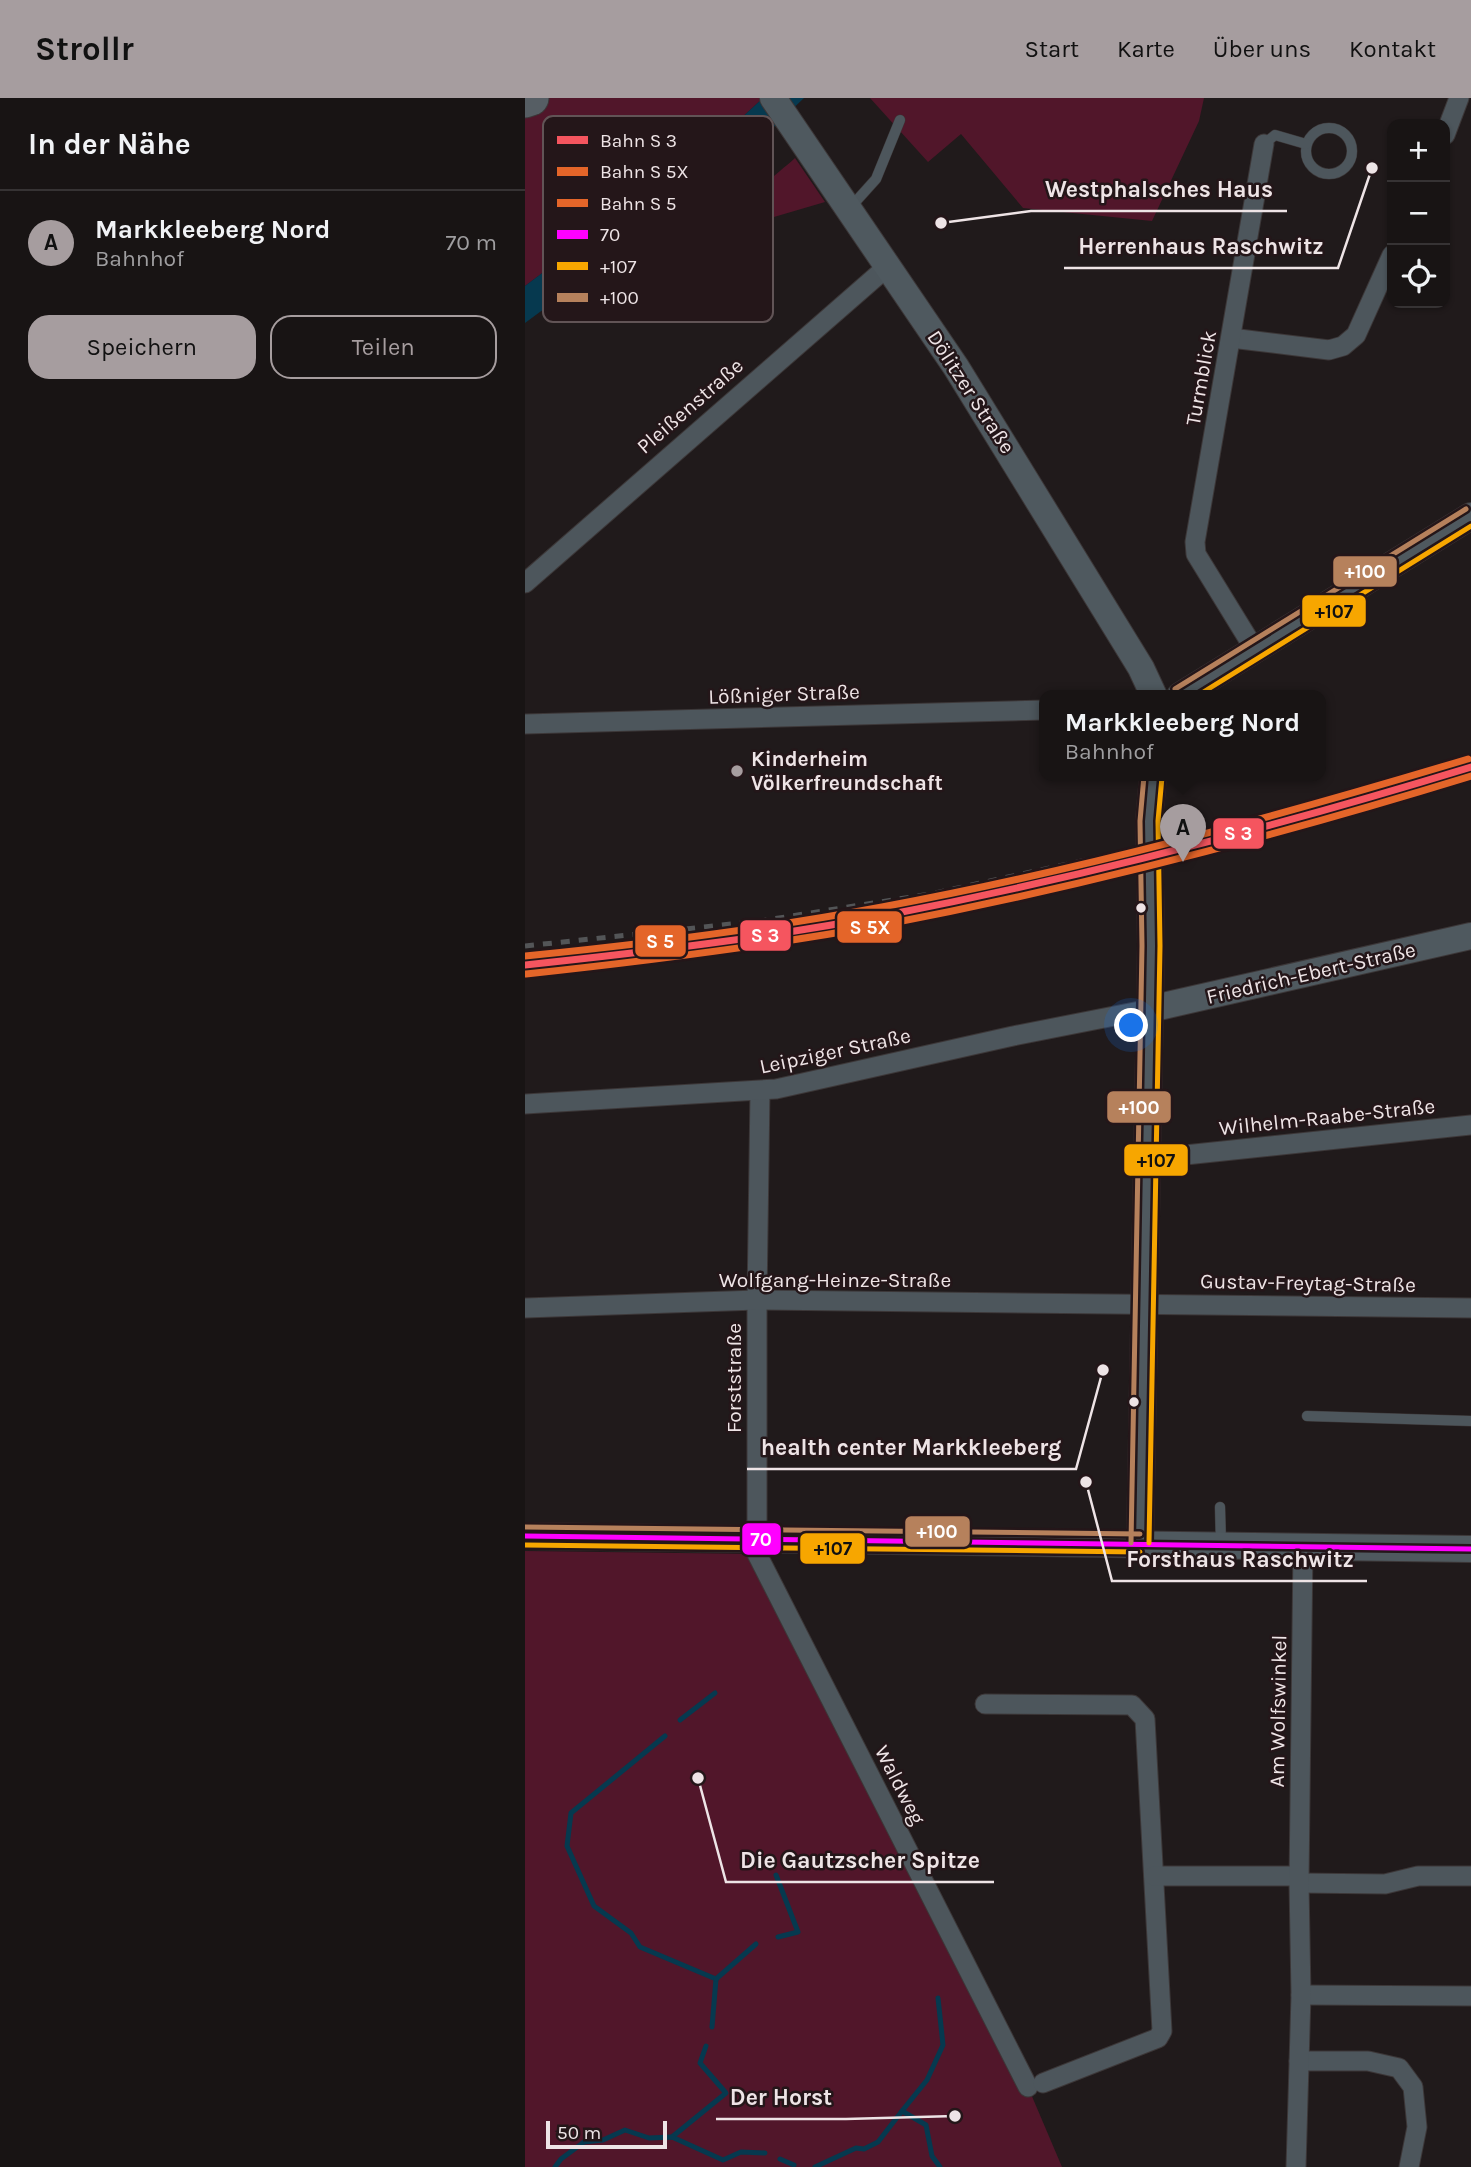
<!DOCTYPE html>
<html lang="de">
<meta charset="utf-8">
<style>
:root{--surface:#181414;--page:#252122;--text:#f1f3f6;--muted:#9f9ea0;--line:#363334;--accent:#a69d9f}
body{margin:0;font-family:Karla,sans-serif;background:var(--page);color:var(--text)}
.controls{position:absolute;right:21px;top:21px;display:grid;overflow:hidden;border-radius:14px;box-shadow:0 2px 5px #0004}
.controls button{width:63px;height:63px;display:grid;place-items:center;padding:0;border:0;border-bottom:2px solid var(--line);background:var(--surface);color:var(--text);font:35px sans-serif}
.scale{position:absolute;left:21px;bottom:18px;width:121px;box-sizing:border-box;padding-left:7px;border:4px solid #eee4e6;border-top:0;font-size:19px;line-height:24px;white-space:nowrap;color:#eee4e6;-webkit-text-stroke:5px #241619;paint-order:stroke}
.you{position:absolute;left:607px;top:928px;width:24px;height:24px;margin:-18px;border:5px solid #fff;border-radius:50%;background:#1a73e8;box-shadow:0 0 0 10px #1a73e833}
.badge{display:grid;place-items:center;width:46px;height:46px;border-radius:50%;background:var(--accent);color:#111;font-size:23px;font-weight:700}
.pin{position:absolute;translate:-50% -58px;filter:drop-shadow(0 2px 4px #0008)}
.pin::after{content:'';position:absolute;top:37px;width:24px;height:21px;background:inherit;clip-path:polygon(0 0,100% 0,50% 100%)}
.popup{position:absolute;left:514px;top:592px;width:287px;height:91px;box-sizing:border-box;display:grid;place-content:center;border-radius:14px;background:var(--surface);filter:drop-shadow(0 2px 5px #0005);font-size:23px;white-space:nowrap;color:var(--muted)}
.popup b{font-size:26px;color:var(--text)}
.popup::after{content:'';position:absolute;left:50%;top:100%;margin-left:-14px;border:14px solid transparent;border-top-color:var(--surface)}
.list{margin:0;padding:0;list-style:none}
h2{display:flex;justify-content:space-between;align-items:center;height:91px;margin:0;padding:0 28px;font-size:30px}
h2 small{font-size:23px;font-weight:400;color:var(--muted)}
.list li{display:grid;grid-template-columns:46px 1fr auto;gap:21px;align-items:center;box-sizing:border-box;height:105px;padding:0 28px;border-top:2px solid var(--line)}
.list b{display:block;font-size:26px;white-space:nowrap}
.list p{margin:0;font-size:23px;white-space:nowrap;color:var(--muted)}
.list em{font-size:23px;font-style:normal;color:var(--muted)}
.actions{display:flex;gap:14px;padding:21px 28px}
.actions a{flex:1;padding:16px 0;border:2px solid var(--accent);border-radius:21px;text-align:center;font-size:24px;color:var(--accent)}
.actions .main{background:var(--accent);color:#111}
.icon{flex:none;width:38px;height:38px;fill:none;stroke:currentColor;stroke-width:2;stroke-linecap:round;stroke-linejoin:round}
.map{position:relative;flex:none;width:946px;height:2069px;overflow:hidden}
header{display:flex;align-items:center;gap:42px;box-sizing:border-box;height:98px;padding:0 35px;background:var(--accent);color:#111}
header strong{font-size:33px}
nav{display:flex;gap:38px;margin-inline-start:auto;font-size:24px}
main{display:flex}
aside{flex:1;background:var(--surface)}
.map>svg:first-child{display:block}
</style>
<header>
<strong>Strollr</strong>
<nav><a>Start</a><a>Karte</a><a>Über uns</a><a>Kontakt</a></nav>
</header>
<main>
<aside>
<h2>In der Nähe<small></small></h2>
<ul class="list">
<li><span class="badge">A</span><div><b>Markkleeberg Nord</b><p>Bahnhof</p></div><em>70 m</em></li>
</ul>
<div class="actions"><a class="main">Speichern</a><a>Teilen</a></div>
</aside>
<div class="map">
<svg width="946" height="2069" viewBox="0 0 946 2069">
<rect width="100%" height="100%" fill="#201a1b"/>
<g fill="#51162a">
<path d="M25 0H238L186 48 0 188V11Z"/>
<path d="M345 0H679L674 23 627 123 498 110 436 36 403 64Z"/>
<path d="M270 60 300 104 225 126 220 124C217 99 253 76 270 60Z"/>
<path d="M0 1453 232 1456 503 1989 537 2069H0Z"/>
</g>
<path fill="#06394f" d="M238 0H279L231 46 172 98 0 225V188L186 48Z"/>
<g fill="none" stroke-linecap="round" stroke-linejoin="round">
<g stroke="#06394f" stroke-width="5">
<path d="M155 1622 190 1595"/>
<path d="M140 1638 46 1715 42 1748 69 1808 106 1835 115 1849 191 1881 187 1929"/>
<path d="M251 1777 273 1834 253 1839"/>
<path d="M191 1881 231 1846"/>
<path d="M377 2013 402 1982 418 1947 413 1900"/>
<path d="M147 2039 201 1995 175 1965 181 1948"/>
<path d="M255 2061 269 2067"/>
<path d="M30 2069 36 2061 59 2044 78 2042 100 2032 124 2040 147 2039 198 2062 216 2054 240 2055"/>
<path d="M290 2069 331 2050 339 2051 353 2044 377 2013 401 2027 407 2058 415 2069"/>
</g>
<defs>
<g id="lane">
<circle cx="804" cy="53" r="23"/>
<path d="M739 46 750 37 781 46"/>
<path d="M324 111 351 81 375 22"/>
<path d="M782 1318 946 1323"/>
<path d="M695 1409 696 1446"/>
</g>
<g id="street">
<path d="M920 37 934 0"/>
<path d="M706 240 804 252 818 248 831 237 867 157"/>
<path d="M0 485 362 169"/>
<path d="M730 552 671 456 670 444 739 46"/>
<path d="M0 626 520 612"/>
<path d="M235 993 232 1202V1456L503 1989"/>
<path d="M0 1006 251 991 488 938 625 911"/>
<path d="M622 1061 946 1027"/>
<path d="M0 1210 232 1202 946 1210"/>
<path d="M460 1606 607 1607 620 1621 637 1933 633 1940 518 1985"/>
<path d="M629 1778H774"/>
<path d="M774 1785 860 1786 893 1778H946"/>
<path d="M776 1897 946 1898"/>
<path d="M774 1963H843L874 1970 888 1989 892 2029 884 2069"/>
<path d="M771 2069 776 1897 774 1785 778 1448"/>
</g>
<g id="secondary">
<path d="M248 0 431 269 616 570 629 598"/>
<path d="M655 598 946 418"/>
<path d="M625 911 946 838"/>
<path d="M0 1438 946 1451"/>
<path d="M615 1445 626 848 624 723 628 678"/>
</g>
<path id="highway" d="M0 2 6 0"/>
</defs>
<use href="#lane" stroke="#3c3738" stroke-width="11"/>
<use href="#street" stroke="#3c3738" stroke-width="21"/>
<use href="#secondary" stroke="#3c3738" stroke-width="28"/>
<use href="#highway" stroke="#3c3738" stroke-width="37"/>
<use href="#lane" stroke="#4d565c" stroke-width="10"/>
<use href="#street" stroke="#4d565c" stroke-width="19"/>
<use href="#secondary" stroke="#4f595f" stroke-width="26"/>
<use href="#highway" stroke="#565e64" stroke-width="35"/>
<path stroke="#535557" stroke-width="5" stroke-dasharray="9 9" stroke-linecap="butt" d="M0 848 235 823 405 796 644 744 832 693 946 657"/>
<defs>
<path id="bus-1" d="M0 1438 946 1451"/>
<g id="bus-2">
<path d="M672 598 946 428"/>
<path d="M624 1445 635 848 633 723 637 679"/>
<path d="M0 1447 615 1454"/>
</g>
<g id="bus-3">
<path d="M650 591 941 411"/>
<path d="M0 1429 615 1436"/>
<path d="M606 1445 617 848 615 723 619 678"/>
</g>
</defs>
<use href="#bus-1" stroke="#241619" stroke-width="10"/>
<use href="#bus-2" stroke="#241619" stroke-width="10"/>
<use href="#bus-3" stroke="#241619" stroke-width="10"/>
<use href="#bus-1" stroke="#f0f" stroke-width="5"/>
<use href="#bus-2" stroke="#f7a600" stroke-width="5"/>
<use href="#bus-3" stroke="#b6815c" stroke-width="5"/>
<defs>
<path id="rail-1" d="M0 867C121 854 242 840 362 817 559 779 753 728 946 669"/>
<path id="rail-2" d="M1 876C122 863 243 848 362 826 560 788 754 737 946 678"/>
<path id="rail-3" d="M0 858C120 846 239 831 357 809 556 772 750 719 943 661"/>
</defs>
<use href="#rail-1" stroke="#241619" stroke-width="12"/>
<use href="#rail-2" stroke="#241619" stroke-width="12"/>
<use href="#rail-3" stroke="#241619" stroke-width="12"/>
<use href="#rail-1" stroke="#f5555f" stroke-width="7"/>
<use href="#rail-2" stroke="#e46529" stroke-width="7"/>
<use href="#rail-3" stroke="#e46529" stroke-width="7"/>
</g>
<circle fill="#a69d9f" stroke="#241619" stroke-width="2.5" cx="212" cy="673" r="7"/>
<g fill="#eee4e6" stroke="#241619" stroke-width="2.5">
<circle cx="616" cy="810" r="6"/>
<circle cx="609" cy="1304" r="6"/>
</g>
<g text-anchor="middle" stroke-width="5" stroke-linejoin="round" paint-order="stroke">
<g font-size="21" fill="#eee4e6" stroke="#241619">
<text transform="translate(676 280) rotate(-80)" y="7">Turmblick</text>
<text transform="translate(446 294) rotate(57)" y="7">Dölitzer Straße</text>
<text transform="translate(165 308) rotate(-41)" y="7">Pleißenstraße</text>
<text transform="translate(259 596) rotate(-2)" y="7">Lößniger Straße</text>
<text transform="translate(786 875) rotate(-13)" y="7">Friedrich-Ebert-Straße</text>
<text transform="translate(310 953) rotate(-12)" y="7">Leipziger Straße</text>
<text transform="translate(802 1019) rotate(-6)" y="7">Wilhelm-Raabe-Straße</text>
<text x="310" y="1189">Wolfgang-Heinze-Straße</text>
<text transform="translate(783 1185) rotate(1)" y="7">Gustav-Freytag-Straße</text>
<text transform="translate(209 1280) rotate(-90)" y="7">Forststraße</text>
<text transform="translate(753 1613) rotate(-89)" y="7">Am Wolfswinkel</text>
<text transform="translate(375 1687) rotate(63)" y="7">Waldweg</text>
</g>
<g font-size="21" font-weight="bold" fill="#eee4e6" stroke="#241619" text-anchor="start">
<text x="226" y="668">Kinderheim<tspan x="226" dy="24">Völkerfreundschaft</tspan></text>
</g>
</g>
<rect x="18" y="18" width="230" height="206" rx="10" fill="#241619" stroke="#615456" stroke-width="2"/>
<rect x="32" y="38" width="31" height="8" fill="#f5555f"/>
<rect x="32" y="69" width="31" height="9" fill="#e46529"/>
<rect x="32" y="101" width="31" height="8" fill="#e46529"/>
<rect x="32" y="132" width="31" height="9" fill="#f0f"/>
<rect x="32" y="164" width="31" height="8" fill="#f7a600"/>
<rect x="32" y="195" width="31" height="9" fill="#b6815c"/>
<g font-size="19" fill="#eee4e6">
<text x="75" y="49">Bahn S 3</text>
<text x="75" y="80">Bahn S 5X</text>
<text x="75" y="112">Bahn S 5</text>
<text x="75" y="143">70</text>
<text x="75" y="175">+107</text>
<text x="75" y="206">+100</text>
</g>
<path fill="none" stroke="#eee4e6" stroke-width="2.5" d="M416 125L506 113H762M847 70L813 170H539M578 1272L551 1371H222M561 1384L587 1483H842M173 1680L201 1784H469M430 2018L321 2021H191"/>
<g fill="#eee4e6" stroke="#241619" stroke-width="2.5">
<circle cx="416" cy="125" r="7"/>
<circle cx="847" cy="70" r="7"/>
<circle cx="578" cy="1272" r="7"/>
<circle cx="561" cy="1384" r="7"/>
<circle cx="173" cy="1680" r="7"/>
<circle cx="430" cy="2018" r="7"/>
</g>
<g font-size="23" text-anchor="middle" font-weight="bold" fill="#eee4e6" stroke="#241619" stroke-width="5" stroke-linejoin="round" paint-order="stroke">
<text x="634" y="99">Westphalsches Haus</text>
<text x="676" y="156">Herrenhaus Raschwitz</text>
<text x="386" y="1357">health center Markkleeberg</text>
<text x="715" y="1469">Forsthaus Raschwitz</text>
<text x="335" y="1770">Die Gautzscher Spitze</text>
<text x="256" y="2007">Der Horst</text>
</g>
<g stroke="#241619" stroke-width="2.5">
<rect x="807" y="457" width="66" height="33" rx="7" fill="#b6815c"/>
<rect x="776" y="496" width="66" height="34" rx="7" fill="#f7a600"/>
<rect x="687" y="719" width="53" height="33" rx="7" fill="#f5555f"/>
<rect x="311" y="812" width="67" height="34" rx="7" fill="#e46529"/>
<rect x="214" y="821" width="53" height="33" rx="7" fill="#f5555f"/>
<rect x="109" y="826" width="53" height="34" rx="7" fill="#e46529"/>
<rect x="581" y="992" width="66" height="34" rx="7" fill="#b6815c"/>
<rect x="598" y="1045" width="66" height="34" rx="7" fill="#f7a600"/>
<rect x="379" y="1417" width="67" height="33" rx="7" fill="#b6815c"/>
<rect x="216" y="1424" width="41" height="34" rx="7" fill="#f0f"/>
<rect x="274" y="1434" width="67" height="33" rx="7" fill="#f7a600"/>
</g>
<g font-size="19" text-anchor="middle" font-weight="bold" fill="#fff">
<text x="840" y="480">+100</text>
<text x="713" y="742">S 3</text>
<text x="345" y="836">S 5X</text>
<text x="240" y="844">S 3</text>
<text x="135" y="850">S 5</text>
<text x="614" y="1016">+100</text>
<text x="412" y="1440">+100</text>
<text x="236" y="1448">70</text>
</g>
<g font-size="19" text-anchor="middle" font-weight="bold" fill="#111">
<text x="809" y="520">+107</text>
<text x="631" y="1069">+107</text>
<text x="308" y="1457">+107</text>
</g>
</svg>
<div class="controls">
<button>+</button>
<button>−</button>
<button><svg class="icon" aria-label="locate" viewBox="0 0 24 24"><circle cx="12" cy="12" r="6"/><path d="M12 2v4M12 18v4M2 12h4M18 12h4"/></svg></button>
</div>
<div class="scale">50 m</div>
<div class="you"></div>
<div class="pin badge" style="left:658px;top:764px">A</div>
<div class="popup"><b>Markkleeberg Nord</b>Bahnhof</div>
</div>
</main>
